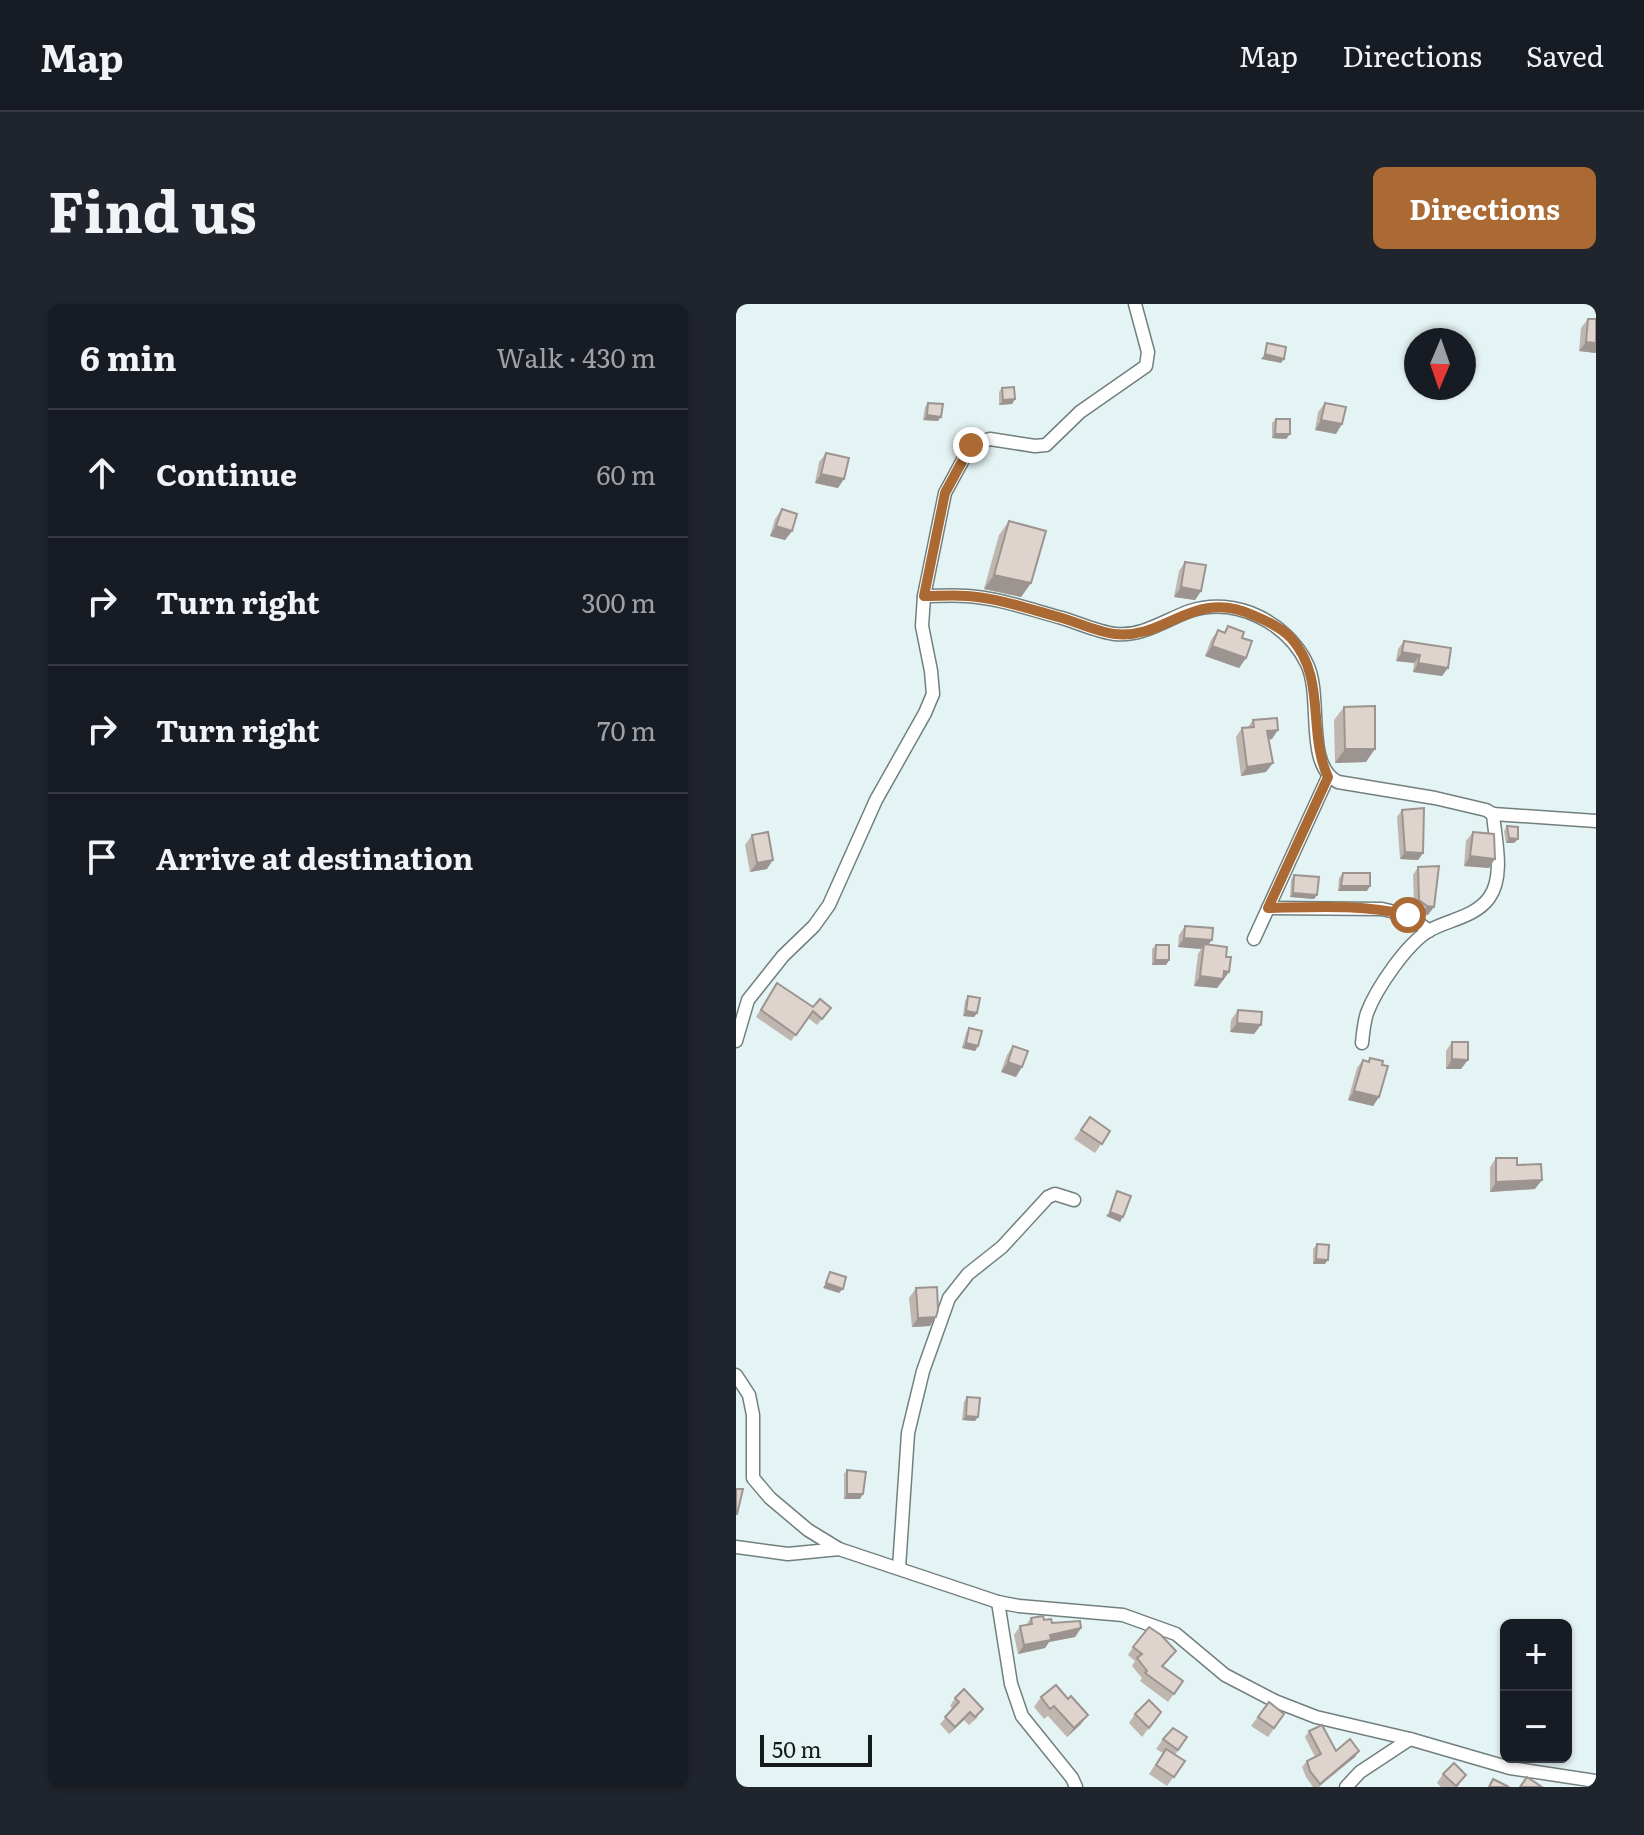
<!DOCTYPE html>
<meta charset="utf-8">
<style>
:root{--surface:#171b24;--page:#20242c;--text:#f1f3f6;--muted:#9ea1a6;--line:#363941;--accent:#ab6a33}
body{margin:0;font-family:Literata,serif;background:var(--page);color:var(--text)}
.controls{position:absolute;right:24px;bottom:24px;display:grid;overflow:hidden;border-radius:12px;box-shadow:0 2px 6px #0004}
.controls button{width:72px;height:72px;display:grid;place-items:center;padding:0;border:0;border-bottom:2px solid var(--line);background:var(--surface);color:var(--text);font:40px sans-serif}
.compass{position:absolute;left:668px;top:24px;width:72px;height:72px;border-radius:50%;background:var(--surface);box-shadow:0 2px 6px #0004;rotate:182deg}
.scale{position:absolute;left:24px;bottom:20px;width:112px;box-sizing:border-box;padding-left:8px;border:4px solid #151a1a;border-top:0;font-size:22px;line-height:28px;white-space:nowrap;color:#151a1a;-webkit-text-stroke:6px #e4f3f3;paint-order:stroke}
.stop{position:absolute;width:24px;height:24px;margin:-18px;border:6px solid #ab6a33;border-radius:50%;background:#fff}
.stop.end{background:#ab6a33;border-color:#fff;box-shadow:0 2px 8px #0008}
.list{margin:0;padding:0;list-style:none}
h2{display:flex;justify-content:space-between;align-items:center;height:104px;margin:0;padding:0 32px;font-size:34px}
h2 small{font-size:26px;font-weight:400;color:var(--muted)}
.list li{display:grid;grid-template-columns:52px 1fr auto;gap:24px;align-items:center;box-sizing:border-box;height:128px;padding:0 32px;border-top:2px solid var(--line)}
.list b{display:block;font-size:30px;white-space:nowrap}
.list em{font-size:26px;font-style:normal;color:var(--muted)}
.icon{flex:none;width:44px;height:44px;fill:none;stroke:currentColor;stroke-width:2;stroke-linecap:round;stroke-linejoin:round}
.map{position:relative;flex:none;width:860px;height:1483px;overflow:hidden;border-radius:12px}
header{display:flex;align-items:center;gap:48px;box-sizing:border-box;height:112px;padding:0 40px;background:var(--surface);border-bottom:2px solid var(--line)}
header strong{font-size:38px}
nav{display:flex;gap:44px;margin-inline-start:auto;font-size:28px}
.intro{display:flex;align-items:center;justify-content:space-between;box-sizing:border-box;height:192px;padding:0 48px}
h1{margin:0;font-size:56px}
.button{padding:20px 36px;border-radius:12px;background:var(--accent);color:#fff;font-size:28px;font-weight:700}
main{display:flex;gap:48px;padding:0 48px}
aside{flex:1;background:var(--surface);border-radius:12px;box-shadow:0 2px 6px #0004}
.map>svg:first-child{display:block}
</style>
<header>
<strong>Map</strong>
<nav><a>Map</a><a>Directions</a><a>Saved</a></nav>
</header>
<div class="intro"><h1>Find us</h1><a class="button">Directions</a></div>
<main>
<aside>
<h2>6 min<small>Walk · 430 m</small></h2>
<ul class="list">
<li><svg class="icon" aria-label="ahead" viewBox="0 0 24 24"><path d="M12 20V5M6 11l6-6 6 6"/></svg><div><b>Continue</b></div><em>60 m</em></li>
<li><svg class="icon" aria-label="right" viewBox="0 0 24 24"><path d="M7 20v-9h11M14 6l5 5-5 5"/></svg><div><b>Turn right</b></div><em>300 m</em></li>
<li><svg class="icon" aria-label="right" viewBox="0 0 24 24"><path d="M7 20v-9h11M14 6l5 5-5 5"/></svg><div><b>Turn right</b></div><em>70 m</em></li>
<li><svg class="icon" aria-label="arrive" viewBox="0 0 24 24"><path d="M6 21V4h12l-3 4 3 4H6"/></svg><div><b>Arrive at destination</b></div></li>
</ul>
</aside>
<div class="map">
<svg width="860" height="1483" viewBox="0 0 860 1483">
<rect width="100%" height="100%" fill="#e4f3f3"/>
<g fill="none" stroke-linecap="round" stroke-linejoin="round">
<defs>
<g id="street">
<path d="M188 292C203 292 217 291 231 292 263 294 296 306 326 314 343 319 362 328 379 330 406 333 429 316 454 307 499 292 551 318 571 360 587 393 568 461 602 478L699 494 750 506 757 510 860 517"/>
<path d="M532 604 646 605 672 611 693 627"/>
<path d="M518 635 592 473"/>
<path d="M0 737 12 696 47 652 78 622 93 601 140 496 189 409 197 390 195 367 186 322 188 292 209 189 235 141 254 135 299 142 310 141 344 108 410 62 412 48 399 0"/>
<path d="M626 739C627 729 628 718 631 709 640 685 671 639 694 626 712 616 739 613 753 594 769 572 759 535 757 510"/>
<path d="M0 1071 13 1091 17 1111V1174L34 1194 72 1226 103 1245 262 1298 283 1302 387 1311 440 1330 489 1371 539 1397 580 1413 674 1435 774 1464 860 1477"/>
<path d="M0 1243 52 1250 103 1245"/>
<path d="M163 1264 172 1129 187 1067 213 994 232 970 266 943 312 893 319 890 338 896"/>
<path d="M262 1298 275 1380 286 1412 336 1474 340 1483"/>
<path d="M610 1483 624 1468 674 1435"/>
</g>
</defs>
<use href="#street" stroke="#727f7f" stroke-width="15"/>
<use href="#street" stroke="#fff" stroke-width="12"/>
</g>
<g fill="#c0b6b0">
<path d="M852 15 860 49 843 47 845 24Z"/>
<path d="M266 84 279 95 276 100 263 101V88Z"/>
<path d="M192 99 202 117 187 116 189 103Z"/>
<path d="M589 99 600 130 579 126 582 108Z"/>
<path d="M540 115 554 130 550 135 536 134V119Z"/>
<path d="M90 149 102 184 79 179 83 158Z"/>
<path d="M46 205 56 227 49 236 34 232 39 215Z"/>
<path d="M273 217 295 279 285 293 248 285 263 231Z"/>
<path d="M449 258 465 287 459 296 438 293 443 267Z"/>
<path d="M492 322 506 334 510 354 503 364 469 352 475 336 482 326 488 328Z"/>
<path d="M668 337 706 372 677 368 678 359 660 357 662 345Z"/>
<path d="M608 403 630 458 599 459 598 416Z"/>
<path d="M517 416 536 435 532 436 530 468 505 472 500 433 506 424 512 423Z"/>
<path d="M666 506 687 549 682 556 664 555 661 513Z"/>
<path d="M771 522 782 535 778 539H770L768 527Z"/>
<path d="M737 528 753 564 728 562 730 537Z"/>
<path d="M16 531 31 565 14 568 9 541Z"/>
<path d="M682 563 692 611 686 610 678 604 677 571Z"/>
<path d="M607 569 631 587H602L603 574Z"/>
<path d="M558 571 581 591 578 595 554 593 555 576Z"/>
<path d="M449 622 472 641 490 653 493 668 481 684 458 682 462 650 465 645 442 643 443 631Z"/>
<path d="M420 641 433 656 430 661H416V645Z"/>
<path d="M36 686 77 703 90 710 81 721 72 714 55 737 20 713Z"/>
<path d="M232 692 241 709 238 713 227 712 229 697Z"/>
<path d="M502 706 518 730 494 728 495 716Z"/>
<path d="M233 724 242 742 239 747 226 744 230 729Z"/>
<path d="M716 738 725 765H710V747Z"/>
<path d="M277 742 280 773 265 768 271 751Z"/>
<path d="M634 754 643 793 637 802 612 796 621 764 627 756 632 757Z"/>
<path d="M354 813 374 827 359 849 338 835Z"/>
<path d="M760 854 781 861 799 885 754 888V863Z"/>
<path d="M581 940 589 960H577V945Z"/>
<path d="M180 984 194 1022 176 1023 173 994Z"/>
<path d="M231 1093 239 1117 226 1116 228 1098Z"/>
<path d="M111 1166 124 1195H108V1170Z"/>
<path d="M295 1314 316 1319 345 1324 339 1333 313 1338 309 1344 282 1350 278 1331 284 1322 290 1321Z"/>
<path d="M397 1343 440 1347 427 1363 447 1377 432 1398 404 1377 406 1374 396 1362 399 1357 392 1351Z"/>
<path d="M305 1393 345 1420 331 1433 312 1412 308 1415 298 1403Z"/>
<path d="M219 1394 242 1413 233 1421 228 1416 213 1430 204 1420 217 1405 214 1402Z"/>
<path d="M533 1398 548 1410 532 1433 515 1422Z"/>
<path d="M425 1408 406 1433 393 1419 399 1410Z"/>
<path d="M573 1427 600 1447 619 1453 583 1483H577L570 1473 566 1463 571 1457 579 1453 569 1433Z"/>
<path d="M451 1433 439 1451 449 1457 431 1482 413 1470 427 1449 420 1445 427 1435Z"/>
<path d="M707 1470 724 1481 721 1483H705L701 1479Z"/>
</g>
<g fill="#9c9490">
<path d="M850 38 860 39V49L843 47Z"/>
<path d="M529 50 548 55 545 59 525 55Z"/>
<path d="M279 95 276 100 263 101 267 96Z"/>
<path d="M191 111 205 113 202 117 187 116Z"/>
<path d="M585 116 606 120 600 130 579 126Z"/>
<path d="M539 130H554L550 135 536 134Z"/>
<path d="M85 170 108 175 102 184 79 179Z"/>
<path d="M40 222 56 227 49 236 34 232Z"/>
<path d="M258 271 295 279 285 293 248 285Z"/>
<path d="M445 283 465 287 459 296 438 293Z"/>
<path d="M476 342 510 354 503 364 469 352Z"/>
<path d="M666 348 684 351 678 359 660 357Z"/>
<path d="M682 359 712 364 706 372 677 368Z"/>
<path d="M542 426 536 435 524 436 531 427Z"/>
<path d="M609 445H639L630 458 599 459Z"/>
<path d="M537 459 530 468 505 472 511 463Z"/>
<path d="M773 534 782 535 778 539H770Z"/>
<path d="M669 548 687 549 682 556 664 555Z"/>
<path d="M734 552 759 555 753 564 728 562Z"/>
<path d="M37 556 31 565 14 568 21 559Z"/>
<path d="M605 582H634L631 587H602Z"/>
<path d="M557 589 581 591 578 595 554 593Z"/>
<path d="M691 602 698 603 692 611 686 610Z"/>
<path d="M448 634 476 636 469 645 468 640 465 645 442 643Z"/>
<path d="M419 656H433L430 661H416Z"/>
<path d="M488 667 493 668 481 684 458 682 464 672Z"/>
<path d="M230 707 241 709 238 713 227 712Z"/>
<path d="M501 719 525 721 518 730 494 728Z"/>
<path d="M230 739 242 742 239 747 226 744Z"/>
<path d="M716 755 732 756 725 765H710Z"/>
<path d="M272 758 286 763 280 773 265 768Z"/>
<path d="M618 787 643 793 637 802 612 796Z"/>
<path d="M806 876 799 885 754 888 760 878Z"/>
<path d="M374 908 387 913 384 918 370 912Z"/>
<path d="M580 955 592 956 589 960H577Z"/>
<path d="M90 979 107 985 103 989 87 984Z"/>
<path d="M200 1013 194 1022 176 1023 182 1014Z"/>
<path d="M230 1112 242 1113 239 1117 226 1116Z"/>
<path d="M111 1190H127L124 1195H108Z"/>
<path d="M345 1324 339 1333 313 1338 309 1344 282 1350 288 1341 314 1331Z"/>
<path d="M234 1408 228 1416 213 1430 219 1423Z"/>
<path d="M352 1411 345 1420 331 1433 338 1424Z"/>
<path d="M623 1447 619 1453 581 1483 584 1480Z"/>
</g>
<g fill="#dfd4cd" stroke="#9c9490" stroke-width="2">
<path d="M852 15H860V39L850 38Z"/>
<path d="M531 39 550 43 548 55 529 50Z"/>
<path d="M278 83 279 95 267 96 266 84Z"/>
<path d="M192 99 207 100 205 113 191 111Z"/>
<path d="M589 99 610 103 606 120 585 116Z"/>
<path d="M540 115H554V130H539Z"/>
<path d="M90 149 113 154 108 175 85 170Z"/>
<path d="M46 205 61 210 56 227 40 222Z"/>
<path d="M273 217 310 227 295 279 258 271Z"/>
<path d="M449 258 470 261 465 287 445 283Z"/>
<path d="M492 322 508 328 506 334 516 337 510 354 476 342 482 326 489 329Z"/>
<path d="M668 337 715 344 712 364 682 359 684 351 666 348Z"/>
<path d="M639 402V445H609L608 403Z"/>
<path d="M541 414 542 426 531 427 537 459 511 463 506 424 518 423 517 416Z"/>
<path d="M688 504 687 549 669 548 666 506Z"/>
<path d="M771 522 782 523V535L773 534Z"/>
<path d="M32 528 37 556 21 559 16 531Z"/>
<path d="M737 528 758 530 759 555 734 552Z"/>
<path d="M703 562 698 603 691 602 683 596 682 563Z"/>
<path d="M607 569H634V582H605Z"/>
<path d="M558 571 583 573 581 591 557 589Z"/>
<path d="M449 622 477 624 476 636 448 634Z"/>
<path d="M468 640 491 643 490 653H495L493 668 488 667 487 675 464 672Z"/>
<path d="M420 641H433V656H419Z"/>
<path d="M41 679 77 703 84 695 95 704 86 715 77 707 60 731 25 706Z"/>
<path d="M232 692 244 694 241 709 230 707Z"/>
<path d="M502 706 526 708 525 721 501 719Z"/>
<path d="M233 724 246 727 242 742 230 739Z"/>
<path d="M716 738H732V756L716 755Z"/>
<path d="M277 742 292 747 286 763 272 758Z"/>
<path d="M634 754 647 757 646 761 652 762 643 793 618 787 627 756 633 758Z"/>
<path d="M354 813 374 827 366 840 345 826Z"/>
<path d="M760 854H781V861L805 860 806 876 760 878Z"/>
<path d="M381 887 395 892 387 913 374 908Z"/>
<path d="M581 940 593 941 592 956 580 955Z"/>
<path d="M94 968 110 973 107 985 90 979Z"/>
<path d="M201 983 202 1006 200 1013 182 1014 180 984Z"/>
<path d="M231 1093 244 1094 242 1113 230 1112Z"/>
<path d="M111 1166 130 1168 127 1190H111Z"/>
<path d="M0 1185H7L1 1210H0Z"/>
<path d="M307 1312 308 1316 315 1315 316 1319 344 1317 345 1324 314 1331 315 1336 288 1341 284 1322 296 1320 295 1314Z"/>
<path d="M413 1323 425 1331 440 1347 426 1362 447 1377 438 1390 409 1369 411 1367 401 1354 406 1350 397 1343Z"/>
<path d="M320 1381 332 1395 335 1392 352 1411 338 1424 318 1402 314 1405 305 1393Z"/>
<path d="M228 1385 247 1405 239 1413 234 1408 219 1423 209 1413 223 1398 219 1394Z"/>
<path d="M413 1396 425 1408 413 1424 399 1410Z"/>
<path d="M533 1398 548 1410 538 1424 522 1413Z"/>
<path d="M586 1421 600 1447 614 1435 623 1447 584 1480 574 1467 571 1457 585 1450 573 1427Z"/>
<path d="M437 1424 451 1433 442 1446 427 1435Z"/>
<path d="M430 1445 449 1457 438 1473 420 1461Z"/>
<path d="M718 1459 730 1471 720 1482 707 1470Z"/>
<path d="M791 1473 806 1483H784Z"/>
<path d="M757 1475 773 1483H753Z"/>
</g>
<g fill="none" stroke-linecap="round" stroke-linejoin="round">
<path stroke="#ab6a33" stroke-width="10" d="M235 141 209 189 188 292C203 292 217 291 231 292 263 294 296 306 326 314 343 319 362 328 379 330 431 336 457 283 519 312 531 317 546 324 555 334 591 374 571 428 592 473L532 604C579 603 626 600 672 611"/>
</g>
</svg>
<div class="controls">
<button>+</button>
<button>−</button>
</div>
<svg class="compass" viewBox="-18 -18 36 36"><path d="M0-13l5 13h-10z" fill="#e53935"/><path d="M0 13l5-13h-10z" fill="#9ea1a6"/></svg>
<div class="scale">50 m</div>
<div class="stop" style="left:672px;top:611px"></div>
<div class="stop end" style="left:235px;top:141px"></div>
</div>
</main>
